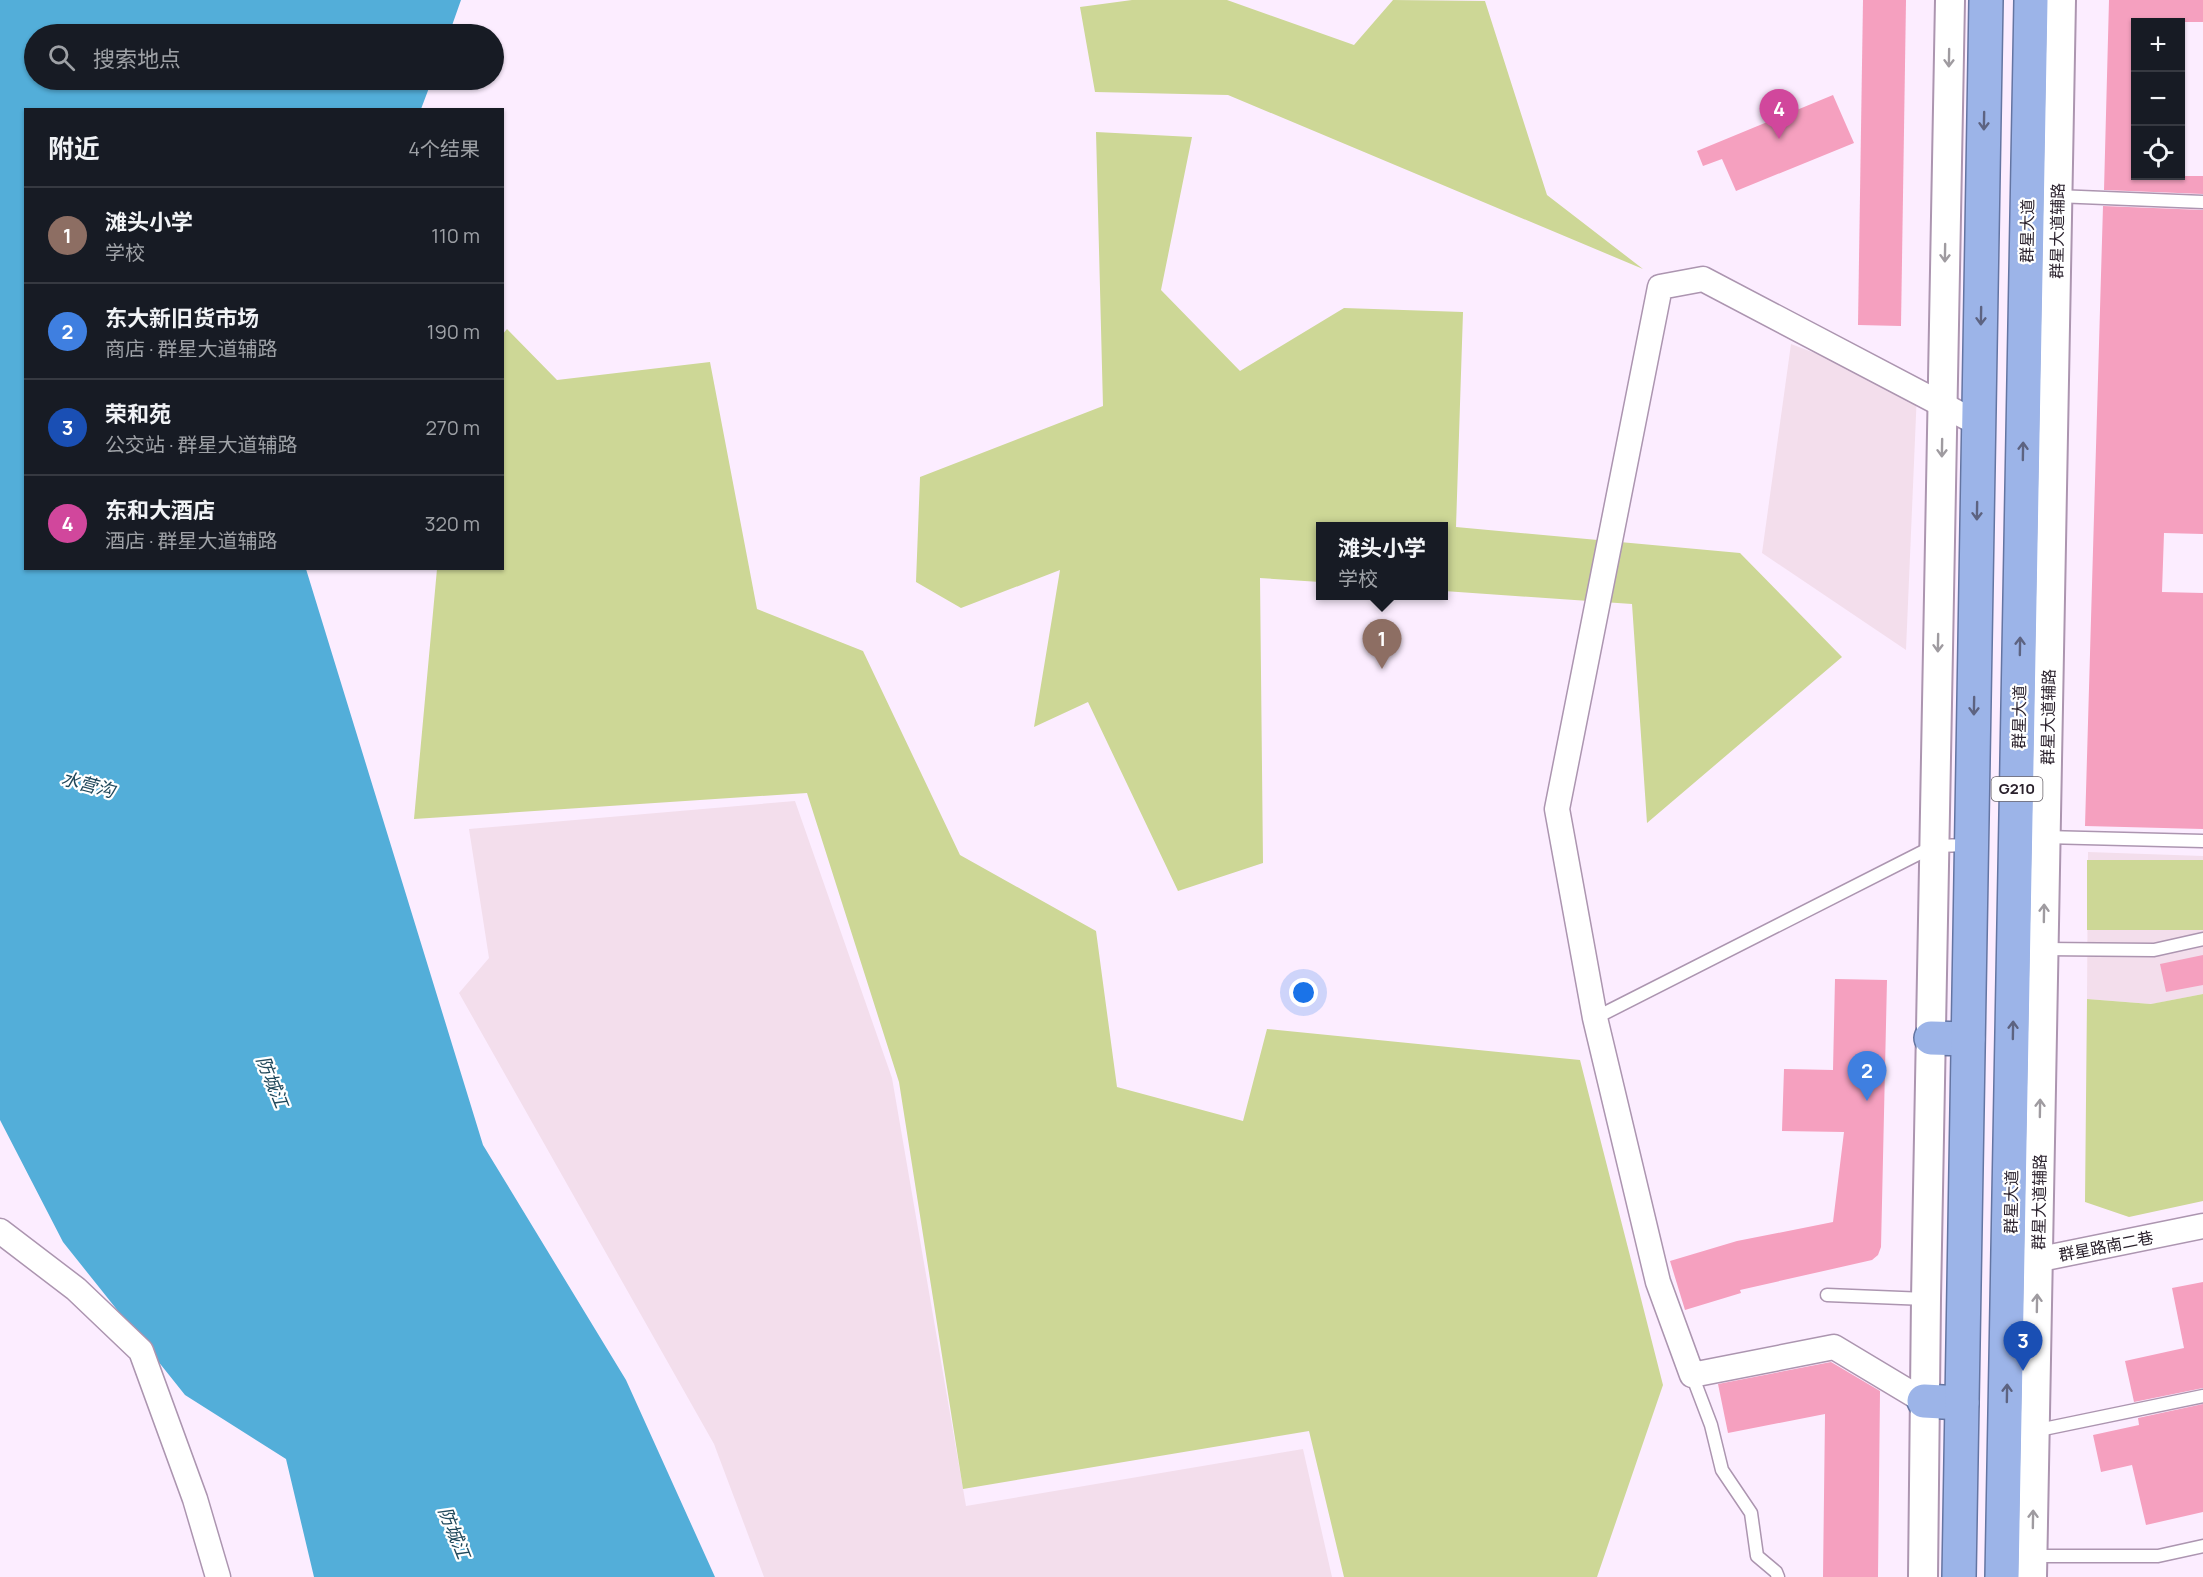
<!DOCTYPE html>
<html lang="zh">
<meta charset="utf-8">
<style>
:root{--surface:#171b24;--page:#242831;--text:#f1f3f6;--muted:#9ea1a6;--line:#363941;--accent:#0f766e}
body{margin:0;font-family:Manrope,"Noto Sans SC",sans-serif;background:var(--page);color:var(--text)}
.controls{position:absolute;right:18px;top:18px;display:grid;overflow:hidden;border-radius:0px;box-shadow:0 2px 4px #0004}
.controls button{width:54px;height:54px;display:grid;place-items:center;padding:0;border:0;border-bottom:2px solid var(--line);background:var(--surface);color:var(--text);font:30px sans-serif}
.you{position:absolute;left:1304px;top:993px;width:21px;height:21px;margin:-15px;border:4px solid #fff;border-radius:50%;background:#1a73e8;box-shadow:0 0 0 9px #1a73e833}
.badge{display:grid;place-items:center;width:39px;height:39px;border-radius:50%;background:var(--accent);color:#fff;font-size:20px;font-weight:700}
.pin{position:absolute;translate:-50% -50px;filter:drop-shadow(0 2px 3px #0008)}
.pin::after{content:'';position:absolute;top:32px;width:21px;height:18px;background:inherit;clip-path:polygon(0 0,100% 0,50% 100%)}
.popup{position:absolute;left:1316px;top:522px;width:132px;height:78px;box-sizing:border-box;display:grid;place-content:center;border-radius:0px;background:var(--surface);filter:drop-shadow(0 2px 4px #0005);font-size:20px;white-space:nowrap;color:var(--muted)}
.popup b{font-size:22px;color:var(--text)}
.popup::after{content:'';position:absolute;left:50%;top:100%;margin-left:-12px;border:12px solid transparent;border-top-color:var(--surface)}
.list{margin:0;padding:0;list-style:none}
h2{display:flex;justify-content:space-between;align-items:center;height:78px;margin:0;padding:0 24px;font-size:26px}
h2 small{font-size:20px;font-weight:400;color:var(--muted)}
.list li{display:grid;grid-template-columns:39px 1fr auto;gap:18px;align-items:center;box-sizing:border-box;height:96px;padding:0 24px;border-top:2px solid var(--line)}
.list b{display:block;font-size:22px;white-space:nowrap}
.list p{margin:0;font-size:20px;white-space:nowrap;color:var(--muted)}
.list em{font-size:20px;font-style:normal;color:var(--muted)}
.icon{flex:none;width:33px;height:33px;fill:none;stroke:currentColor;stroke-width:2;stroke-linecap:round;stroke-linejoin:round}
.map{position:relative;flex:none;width:2203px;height:1577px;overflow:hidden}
.search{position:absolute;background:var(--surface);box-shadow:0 2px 4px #0004;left:24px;top:24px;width:480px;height:66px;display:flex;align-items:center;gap:15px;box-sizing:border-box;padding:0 21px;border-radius:33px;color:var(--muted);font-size:22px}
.panel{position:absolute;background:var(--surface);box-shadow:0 2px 4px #0004;left:24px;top:108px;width:480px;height:462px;border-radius:0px}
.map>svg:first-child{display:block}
</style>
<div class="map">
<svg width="2203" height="1577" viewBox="0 0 2203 1577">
<rect width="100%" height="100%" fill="#fcedff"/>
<g fill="#f3deec">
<path d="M1791 344 1917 392 1906 650 1762 553Z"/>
<path d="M795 801 892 1078 966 1506 1303 1449 1332 1577H764L714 1444 459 993 489 958 469 829Z"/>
<path d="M2088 852 2203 856V994L2152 1004 2087 999Z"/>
</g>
<g fill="#cdd796">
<path d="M1132 0H1227L1354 45 1393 0 1485 1 1547 195 1643 269 1228 95 1095 92 1080 7Z"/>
<path d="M1096 132 1192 137 1161 290 1240 371 1344 308 1463 312 1456 527 1740 553 1842 657 1647 823 1632 604 1444 591V526H1320V582L1260 578 1263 863 1178 891 1088 702 1034 727 1060 570 961 608 916 582 920 477 1103 406Z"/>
<path d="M507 329 557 380 710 362 757 609 863 651 960 855 1096 931 1117 1087 1243 1121 1267 1029 1580 1060 1663 1385 1597 1577H1344L1309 1431 963 1489 899 1082 807 793 414 819 437 569 502 568V335Z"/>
<rect x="2087" y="860" width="116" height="70"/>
<path d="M2203 994V1201L2129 1217 2085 1202 2087 999 2151 1004Z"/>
</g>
<path fill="#53aed9" d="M0 0H461L449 34H34V80H432L421 109 26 110V568L306 569 483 1145 626 1380 715 1577H314L286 1459 185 1395 63 1242 0 1120Z"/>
<g fill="#f5a0bf">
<path d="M1863 0H1906L1901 326 1858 325Z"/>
<path d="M2109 0H2203V22H2136V176H2203V194L2104 190Z"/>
<path d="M1833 95 1854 143 1736 191 1722 159 1703 166 1697 151Z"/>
<path d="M2103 206 2203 210V534L2164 533 2162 592 2203 593V829L2085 826Z"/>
<path d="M2203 955V985L2166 992 2160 964Z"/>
<path d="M1835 979 1887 980 1881 1247 1878 1255 1872 1260 1740 1290 1741 1293 1685 1310 1670 1261 1737 1241 1833 1222 1844 1132 1782 1131 1784 1069 1833 1070Z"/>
<path d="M2203 1282V1388L2134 1402 2125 1361 2184 1348 2172 1288Z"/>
<path d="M1831 1362 1880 1391 1878 1577H1823L1825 1414 1728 1433 1718 1384Z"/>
<path d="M2203 1404V1512L2146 1525 2132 1465 2101 1472 2093 1435 2139 1425 2138 1418Z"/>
</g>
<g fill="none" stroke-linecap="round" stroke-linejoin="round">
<defs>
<g id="service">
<path d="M2056 196 2203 202"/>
<path d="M2045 837 2203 841"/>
<path d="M2043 949 2154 950 2203 939"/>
<path d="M1595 1018 1934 846 1970 845"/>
<path d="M1827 1295 1926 1299"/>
<path d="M1692 1375 1711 1425 1722 1470 1751 1513 1757 1556 1776 1572 1778 1577"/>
<path d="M2034 1431 2203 1396"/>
<path d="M2031 1556H2158L2203 1546"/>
</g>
<g id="minor">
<path d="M0 1231 76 1289 141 1351 195 1499 218 1577"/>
<path d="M2021 1263 2203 1226"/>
<path d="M1924 1401 1834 1347 1692 1375 1658 1282 1595 1018 1557 809 1660 287 1703 279 1979 424"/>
</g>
<g id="tertiary">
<path d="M1923 1577 1926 1299 1950 0"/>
<path d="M2032 1577 2061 0"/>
</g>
<g id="trunk">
<path d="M1931 1038 1968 1039"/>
<path d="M1924 1401 1962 1403"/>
<path d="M1959 1577 1986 0"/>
<path d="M2002 1577 2031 0"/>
</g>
</defs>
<use href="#service" stroke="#ac95b0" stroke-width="15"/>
<use href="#minor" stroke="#ac95b0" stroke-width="27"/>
<use href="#tertiary" stroke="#ac95b0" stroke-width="32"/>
<use href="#trunk" stroke="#6475a2" stroke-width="36"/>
<use href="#service" stroke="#fff" stroke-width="12"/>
<use href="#minor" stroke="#fff" stroke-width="24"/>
<use href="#tertiary" stroke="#fff" stroke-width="28"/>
<use href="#trunk" stroke="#9cb4e8" stroke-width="33"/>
</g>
<defs><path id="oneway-shaft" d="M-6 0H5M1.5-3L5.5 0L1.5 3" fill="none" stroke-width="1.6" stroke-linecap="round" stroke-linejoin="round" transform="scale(1.5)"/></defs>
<g stroke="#9f9ba0">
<use href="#oneway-shaft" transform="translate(1949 58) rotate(91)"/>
<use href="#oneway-shaft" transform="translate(1945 253) rotate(91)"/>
<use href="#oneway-shaft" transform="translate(1942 448) rotate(91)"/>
<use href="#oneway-shaft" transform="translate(1938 643) rotate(91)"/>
<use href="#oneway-shaft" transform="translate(2044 913) rotate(-89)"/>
<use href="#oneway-shaft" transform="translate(2040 1108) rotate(-89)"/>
<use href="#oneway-shaft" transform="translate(2037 1303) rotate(-89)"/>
<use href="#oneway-shaft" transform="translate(2033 1519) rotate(-89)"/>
</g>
<g stroke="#5d6381">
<use href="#oneway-shaft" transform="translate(1984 121) rotate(91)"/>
<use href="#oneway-shaft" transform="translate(1981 316) rotate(91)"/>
<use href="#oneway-shaft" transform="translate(2023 451) rotate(-89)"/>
<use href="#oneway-shaft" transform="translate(1977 511) rotate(91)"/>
<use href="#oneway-shaft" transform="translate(2020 646) rotate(-89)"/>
<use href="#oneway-shaft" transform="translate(1974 706) rotate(91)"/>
<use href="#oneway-shaft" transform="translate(2013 1030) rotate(-89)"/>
<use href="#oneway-shaft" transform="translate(2007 1393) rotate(-89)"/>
</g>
<g text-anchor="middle" stroke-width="4.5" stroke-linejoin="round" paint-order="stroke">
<rect fill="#fff" stroke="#6a646b" stroke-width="1.5" x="1991.5" y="777" width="51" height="24" rx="4.5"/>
<g font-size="15" font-weight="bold" fill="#2a212c">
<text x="2017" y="794">G210</text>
</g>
<g font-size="16" fill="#2a212c" stroke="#fff">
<text transform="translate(2027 231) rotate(-89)" y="6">群星大道</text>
<text transform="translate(2057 231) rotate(-89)" y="6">群星大道辅路</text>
<text transform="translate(2019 717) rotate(-89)" y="6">群星大道</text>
<text transform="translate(2048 717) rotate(-89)" y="6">群星大道辅路</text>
<text transform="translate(2011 1202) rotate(-89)" y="6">群星大道</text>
<text transform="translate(2039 1202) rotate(-89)" y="6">群星大道辅路</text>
<text transform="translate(2106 1246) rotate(-11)" y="6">群星路南二巷</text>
</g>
<g font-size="18" font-style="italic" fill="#20485b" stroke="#fff">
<text transform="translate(88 785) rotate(15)" y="6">水营沟</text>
<text transform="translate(272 1082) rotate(68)" y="6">防城江</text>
<text transform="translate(454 1533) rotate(68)" y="6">防城江</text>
</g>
</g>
</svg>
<div class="controls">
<button>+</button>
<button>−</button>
<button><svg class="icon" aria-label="locate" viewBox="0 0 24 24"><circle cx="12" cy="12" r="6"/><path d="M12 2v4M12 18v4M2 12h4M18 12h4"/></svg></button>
</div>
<div class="you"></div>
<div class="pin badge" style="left:1382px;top:669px;background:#8d6e63">1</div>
<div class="popup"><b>滩头小学</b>学校</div>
<div class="pin badge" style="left:1867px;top:1101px;background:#3f7fe0">2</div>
<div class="pin badge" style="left:2023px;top:1371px;background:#1a4fb4">3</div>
<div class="pin badge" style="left:1779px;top:139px;background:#d1479c">4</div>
<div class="search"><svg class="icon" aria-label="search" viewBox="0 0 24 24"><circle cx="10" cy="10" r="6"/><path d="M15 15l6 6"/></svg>搜索地点</div>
<section class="panel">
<h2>附近<small>4个结果</small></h2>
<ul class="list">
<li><span class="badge" style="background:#8d6e63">1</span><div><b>滩头小学</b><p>学校</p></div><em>110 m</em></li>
<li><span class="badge" style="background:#3f7fe0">2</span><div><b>东大新旧货市场</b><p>商店 · 群星大道辅路</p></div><em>190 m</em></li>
<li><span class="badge" style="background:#1a4fb4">3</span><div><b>荣和苑</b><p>公交站 · 群星大道辅路</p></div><em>270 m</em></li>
<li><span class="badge" style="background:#d1479c">4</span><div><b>东和大酒店</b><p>酒店 · 群星大道辅路</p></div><em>320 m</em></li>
</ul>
</section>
</div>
